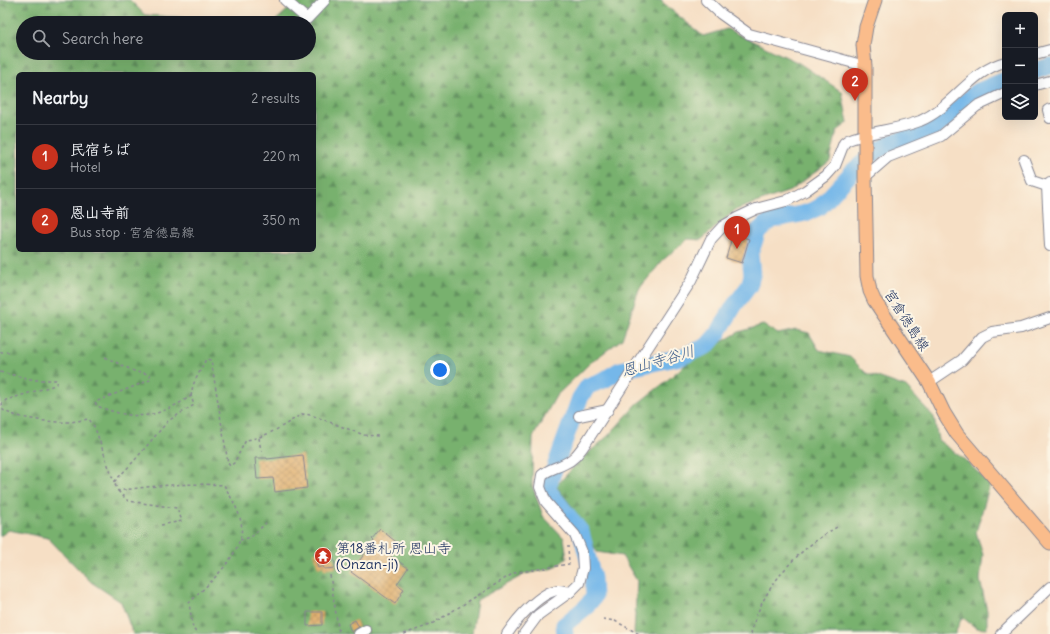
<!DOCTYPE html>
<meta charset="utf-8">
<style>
:root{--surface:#171b24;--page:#242831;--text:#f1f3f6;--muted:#9ea1a6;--line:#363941;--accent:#c8321e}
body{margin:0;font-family:Delius,"Klee One",sans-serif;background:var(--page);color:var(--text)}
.controls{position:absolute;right:12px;top:12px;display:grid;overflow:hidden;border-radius:6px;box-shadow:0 4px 16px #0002}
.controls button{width:36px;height:36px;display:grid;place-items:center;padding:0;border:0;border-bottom:1px solid var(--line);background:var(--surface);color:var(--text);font:20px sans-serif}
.you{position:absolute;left:440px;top:370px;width:14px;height:14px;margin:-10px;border:3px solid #fff;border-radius:50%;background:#1a73e8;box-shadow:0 0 0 6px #1a73e833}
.badge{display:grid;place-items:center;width:26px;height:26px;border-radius:50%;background:var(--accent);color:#fff;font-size:13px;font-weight:700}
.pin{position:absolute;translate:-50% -33px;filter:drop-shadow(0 1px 2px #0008)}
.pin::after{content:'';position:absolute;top:21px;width:14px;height:12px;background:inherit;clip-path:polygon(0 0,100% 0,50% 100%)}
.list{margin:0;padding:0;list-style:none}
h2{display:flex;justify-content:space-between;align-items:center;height:52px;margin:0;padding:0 16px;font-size:17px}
h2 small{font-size:13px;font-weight:400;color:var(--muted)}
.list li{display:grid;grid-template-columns:26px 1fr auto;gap:12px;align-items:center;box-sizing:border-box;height:64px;padding:0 16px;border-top:1px solid var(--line)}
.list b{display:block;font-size:15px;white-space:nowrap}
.list p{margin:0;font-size:13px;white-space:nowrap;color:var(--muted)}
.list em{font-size:13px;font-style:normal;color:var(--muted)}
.icon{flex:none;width:22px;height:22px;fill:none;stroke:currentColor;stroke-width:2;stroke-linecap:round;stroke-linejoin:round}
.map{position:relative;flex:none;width:1050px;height:634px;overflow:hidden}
.search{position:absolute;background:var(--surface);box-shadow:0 4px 16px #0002;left:16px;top:16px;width:300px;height:44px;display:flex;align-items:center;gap:10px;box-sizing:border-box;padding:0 14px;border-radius:22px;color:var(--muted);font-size:15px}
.panel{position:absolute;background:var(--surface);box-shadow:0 4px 16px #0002;left:16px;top:72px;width:300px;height:180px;border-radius:6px}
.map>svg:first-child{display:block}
</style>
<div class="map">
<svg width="1050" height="634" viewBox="0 0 1050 634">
<defs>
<pattern id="forest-firs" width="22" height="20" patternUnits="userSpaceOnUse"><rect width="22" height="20" fill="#78b16e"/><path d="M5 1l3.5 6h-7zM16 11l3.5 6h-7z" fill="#62905e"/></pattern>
<pattern id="building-cross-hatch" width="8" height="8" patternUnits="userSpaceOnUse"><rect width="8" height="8" fill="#deac69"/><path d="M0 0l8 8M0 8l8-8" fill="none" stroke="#b38c5a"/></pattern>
</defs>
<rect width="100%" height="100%" fill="#fcf5e5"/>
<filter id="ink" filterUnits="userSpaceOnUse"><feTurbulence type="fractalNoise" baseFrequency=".025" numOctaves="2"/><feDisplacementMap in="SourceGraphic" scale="8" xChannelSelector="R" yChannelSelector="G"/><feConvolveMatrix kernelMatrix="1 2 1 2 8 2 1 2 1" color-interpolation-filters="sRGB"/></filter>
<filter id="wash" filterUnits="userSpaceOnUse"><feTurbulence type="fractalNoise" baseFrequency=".012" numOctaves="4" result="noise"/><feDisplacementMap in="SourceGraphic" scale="16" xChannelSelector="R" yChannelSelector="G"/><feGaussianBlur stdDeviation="0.9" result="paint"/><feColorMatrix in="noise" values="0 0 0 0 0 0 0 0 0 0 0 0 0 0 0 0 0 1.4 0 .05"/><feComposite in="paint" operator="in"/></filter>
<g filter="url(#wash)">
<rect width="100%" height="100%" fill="#f6dfc5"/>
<g fill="url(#forest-firs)" stroke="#4a7066" fill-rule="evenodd">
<path d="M0 0H130L145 15 189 18 210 23H23V53H309V23H273L299 0H662L663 3 703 36 727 29 799 63 842 92 848 123 837 131 830 161 790 191 735 210 701 240 688 239 663 260 639 289 622 339 590 363 556 396 533 437 532 485 543 516 564 538 567 558 554 568 525 574 477 600 472 634H133L121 602 91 582 48 538 9 530 0 536ZM18 74H314V250H18Z"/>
<path d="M763 325 778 334 796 330 809 333 819 350 850 357 866 373 906 387 934 417 938 440 965 460 990 484 976 532 983 555 980 580 987 611V629L976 628 962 617 955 634H634L637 581 622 556 597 552 572 507 556 486 581 459 608 436 637 404 664 383 692 359 739 332Z"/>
</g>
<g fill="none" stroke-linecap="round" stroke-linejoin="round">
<g stroke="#74b7e9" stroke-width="17">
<path d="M1035 71 1050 66"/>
<path d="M565 634 564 625 586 607 594 597 593 578 581 532 547 489 580 398 588 386 604 380 620 370 681 357 707 346 718 333 734 306 749 286 752 275 750 254 758 231 771 220 806 213 820 207 854 170 877 151 893 142 937 127 976 92 1005 80"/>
</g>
</g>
<g id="blocks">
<g fill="url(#building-cross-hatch)">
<path d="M733 234 749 239 742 263 726 258Z"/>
<path d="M303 455 307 488 275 492 273 478 257 479 255 458H267V459Z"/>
<path d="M380 529 400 545 391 556 408 568 397 584 404 589 395 604 351 572 374 541 372 539Z"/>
<path d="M331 549 336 568 324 569 323 566 318 568 314 553Z"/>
<path d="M307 612H322V625L307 626Z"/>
<path d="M355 620 359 627 351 632 348 624Z"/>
</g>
</g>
</g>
<g filter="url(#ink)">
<use href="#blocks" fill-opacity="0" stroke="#888792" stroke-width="1"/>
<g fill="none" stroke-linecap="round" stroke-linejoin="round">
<defs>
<g id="minor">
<path d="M285 0 307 19 325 0"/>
<path d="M706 0 721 14 749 34 865 66"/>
<path d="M1035 54 1050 50"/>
<path d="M1035 85 1050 81"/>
<path d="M1050 109 1048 110 1050 118"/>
<path d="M1024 160 1032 181 1047 186"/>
<path d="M865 177 888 157 941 136 977 106 1005 93"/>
<path d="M1050 183 1047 186 1050 246"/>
<path d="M929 382 962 360 982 337 992 332 1021 328 1050 318"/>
<path d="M579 416 608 410"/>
<path d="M359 634 366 630"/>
<path d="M507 634C517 619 540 592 558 590 562 590 567 592 570 592"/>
<path d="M524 634 538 615 570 592 579 583 583 568 582 552 575 535 546 502 540 487 542 475C549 469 556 468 564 464 574 460 579 452 585 444L691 281 711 239 723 226 737 218 756 209 786 201 805 191 826 176 835 166 844 143 848 140C871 131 897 130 920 121 953 107 970 71 1005 62"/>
<path d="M1001 634 1050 587"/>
</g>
<path id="major" d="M875 0 866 27 863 45 865 66V177L867 276 870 291 874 300 929 382 944 413 957 434 1050 543"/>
</defs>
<use href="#minor" stroke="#888792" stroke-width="12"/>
<use href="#major" stroke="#888792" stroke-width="15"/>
<g stroke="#888792" stroke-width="1.5" stroke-dasharray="3 3" stroke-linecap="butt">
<path d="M0 352H10"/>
<path d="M105 357 136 372 150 374V380L95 402 97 406C137 421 155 419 191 396L194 405 168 421 134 461 114 482 118 491C154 485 189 483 224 485 230 496 239 510 241 522 247 552 208 584 189 603L193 629 198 634"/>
<path d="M0 372 35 380H56L58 382 55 385 6 400 2 404 3 410C14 418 53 423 67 422 74 422 82 420 89 419L95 428 114 482"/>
<path d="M191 396 193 385 206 359 211 360 228 463 230 466 234 463 246 440C268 437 284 425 302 414L311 415 364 435 378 436"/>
<path d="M259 438 261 451"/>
<path d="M118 491 128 501 177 508 182 521 161 525"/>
<path d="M240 540 251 537 266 523"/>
<path d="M330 575 339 634"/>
<path d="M603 619 615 621 639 634"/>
<path d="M404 634 430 625 514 573 569 564 568 546"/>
<path d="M751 634C761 588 798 548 839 526"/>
</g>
<use href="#minor" stroke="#fff" stroke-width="10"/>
<use href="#major" stroke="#fabc8b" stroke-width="13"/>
</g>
</g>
<defs>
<symbol id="temple-disc" viewBox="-11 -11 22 22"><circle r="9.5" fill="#c8321e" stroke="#fcf5e5"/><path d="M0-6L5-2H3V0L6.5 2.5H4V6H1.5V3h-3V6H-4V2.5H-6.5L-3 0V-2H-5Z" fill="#fff"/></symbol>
</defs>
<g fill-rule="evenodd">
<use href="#temple-disc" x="313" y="546" width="20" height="20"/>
</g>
<g text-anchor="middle" stroke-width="4" stroke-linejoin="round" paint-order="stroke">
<g font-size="14" fill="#1b2f5e" stroke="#fcf5e5">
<text transform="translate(907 320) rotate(57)" y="5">宮倉徳島線</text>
</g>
<g font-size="14" fill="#1b2f5e" stroke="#fcf5e5" text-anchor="start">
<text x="336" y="553">第18番札所 恩山寺<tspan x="336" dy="16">(Onzan-ji)</tspan></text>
</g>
<g font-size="15" font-style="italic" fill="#365888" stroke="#fcf5e5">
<text transform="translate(658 361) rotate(-16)" y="5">恩山寺谷川</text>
</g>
</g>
</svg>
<div class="controls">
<button>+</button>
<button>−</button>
<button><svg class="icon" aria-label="layers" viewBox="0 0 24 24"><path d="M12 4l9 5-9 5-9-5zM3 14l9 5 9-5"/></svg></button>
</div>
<div class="you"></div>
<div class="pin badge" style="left:737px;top:249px">1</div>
<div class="pin badge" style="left:855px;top:101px">2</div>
<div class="search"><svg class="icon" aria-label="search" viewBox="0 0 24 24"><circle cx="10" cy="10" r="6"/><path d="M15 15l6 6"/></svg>Search here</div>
<section class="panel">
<h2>Nearby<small>2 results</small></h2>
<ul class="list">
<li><span class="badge">1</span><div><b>民宿ちば</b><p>Hotel</p></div><em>220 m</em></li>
<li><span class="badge">2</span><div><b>恩山寺前</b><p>Bus stop · 宮倉徳島線</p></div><em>350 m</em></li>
</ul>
</section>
</div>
